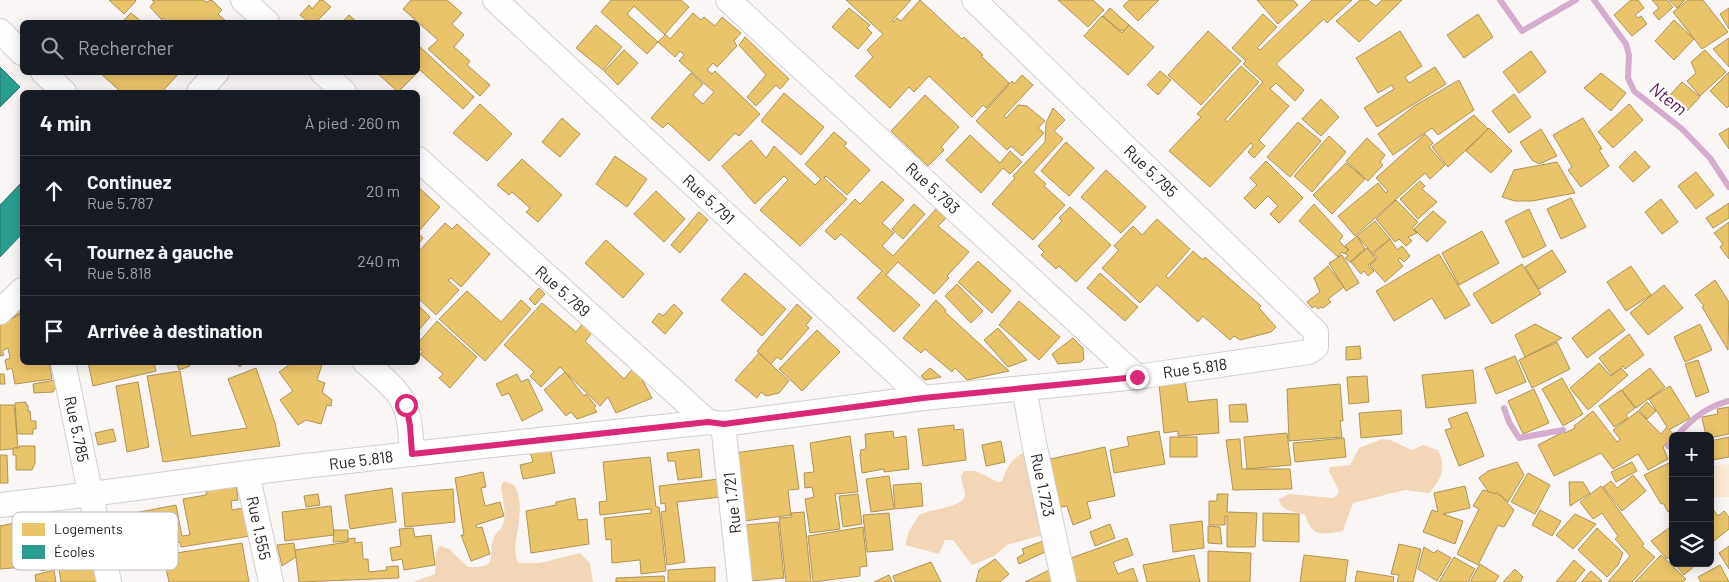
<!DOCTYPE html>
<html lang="fr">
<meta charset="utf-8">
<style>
:root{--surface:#171b24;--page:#20242c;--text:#f1f3f6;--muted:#9ea1a6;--line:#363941}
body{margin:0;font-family:Barlow,sans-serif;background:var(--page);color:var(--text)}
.controls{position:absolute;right:15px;bottom:15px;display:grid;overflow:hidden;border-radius:8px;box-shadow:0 2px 12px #0003}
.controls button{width:45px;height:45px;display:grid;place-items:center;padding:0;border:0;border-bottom:1px solid var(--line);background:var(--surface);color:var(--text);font:25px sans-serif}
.stop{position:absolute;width:15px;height:15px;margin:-11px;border:4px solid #db2777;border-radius:50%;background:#fff}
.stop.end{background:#db2777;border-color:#fff;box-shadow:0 1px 5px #0008}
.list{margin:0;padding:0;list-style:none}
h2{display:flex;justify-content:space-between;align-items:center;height:65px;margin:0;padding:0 20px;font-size:21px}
h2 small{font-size:16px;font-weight:400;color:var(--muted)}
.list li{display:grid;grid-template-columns:32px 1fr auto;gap:15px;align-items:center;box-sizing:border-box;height:70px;padding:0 20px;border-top:1px solid var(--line)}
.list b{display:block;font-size:19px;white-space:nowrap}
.list p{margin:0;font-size:16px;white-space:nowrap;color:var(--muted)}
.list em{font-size:16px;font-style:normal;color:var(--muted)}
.icon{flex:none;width:28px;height:28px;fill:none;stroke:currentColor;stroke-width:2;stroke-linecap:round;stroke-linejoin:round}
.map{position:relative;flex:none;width:1729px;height:582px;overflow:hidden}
.search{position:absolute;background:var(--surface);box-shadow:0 2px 12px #0003;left:20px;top:20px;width:400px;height:55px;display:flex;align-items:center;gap:12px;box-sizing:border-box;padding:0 18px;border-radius:8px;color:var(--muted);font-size:19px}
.panel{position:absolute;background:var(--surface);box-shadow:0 2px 12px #0003;left:20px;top:90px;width:400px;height:275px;border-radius:8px}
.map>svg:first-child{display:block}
</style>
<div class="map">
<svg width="1729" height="582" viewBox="0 0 1729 582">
<rect width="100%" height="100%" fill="#faf6f6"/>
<path fill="#fbead6" d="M1729 464V497H1710V466Z"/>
<g fill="#f1d7b7">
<path d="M1382 439 1390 440 1412 450 1423 445 1438 450C1447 468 1441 480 1429 493L1405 490 1353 503 1343 531C1322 534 1313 539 1305 515 1295 512 1280 511 1279 499L1289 494 1333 498 1337 495 1339 491 1329 471 1330 467 1350 465 1359 448Z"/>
<path d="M1023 453H1028L1046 534 1007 545 994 556 972 565 953 540H945L939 554 905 545 909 531 919 515C928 509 964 508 965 495 965 490 961 483 961 476L964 471H976L998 482 1002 481C1006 469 1011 459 1023 453Z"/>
<path d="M504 481 514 485C530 512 507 547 519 563H540L580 553 590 563 593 582H413L435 574 436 552 440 546 449 549 468 567C501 568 486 558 494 537 496 532 502 529 503 524 507 512 502 498 501 486Z"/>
</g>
<g fill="#e9c46a" stroke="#ae9455" fill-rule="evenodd">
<path d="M109 0H135L136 1 124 14Z"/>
<path d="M152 0H203L206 2 212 0 222 10 218 14 227 22H168L163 18 162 20 150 7 154 2Z"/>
<path d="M320 0H323L331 7 316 22H308L300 15 309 5 312 9Z"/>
<path d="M411 0H447L462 13 452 24 464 35 454 47 470 61 467 65 490 85 480 96 428 49 438 40 403 9Z"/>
<path d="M611 0H681L689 7 665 34 670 39 693 13 701 20 704 17 715 26 722 17 741 33 734 41 737 46 717 67 713 63 707 70 712 74 715 71 760 114 739 136 735 133 709 161 668 123 663 128 651 118 691 73 703 84 693 95 703 104 714 92 679 61 684 55 680 51 675 57 658 42 647 54 601 12ZM634 6 665 35 658 42 627 14Z"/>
<path d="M846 0H911L892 21 894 22 897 18 901 21 920 0 962 39 964 37 983 55 981 56 1009 83 986 108 983 105 972 117 929 76 914 92 909 87 890 108 855 76 873 57 867 50 883 34Z"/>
<path d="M1058 0H1093L1104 10 1088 27Z"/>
<path d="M1129 0H1159L1138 21 1123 6Z"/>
<path d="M1257 0H1293L1298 5 1278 24Z"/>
<path d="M1312 0H1352L1327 23 1324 19 1276 64 1304 90 1295 101 1276 83 1270 89 1289 106 1259 140 1265 146 1254 158 1248 152 1253 146 1251 143 1210 187 1169 151 1201 117 1197 114 1241 66 1259 82 1225 120 1227 122 1263 82 1243 64 1246 61 1232 48 1263 14 1277 27 1257 48 1260 50Z"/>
<path d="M1360 0H1368L1376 6 1382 0H1402L1359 42 1336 21Z"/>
<path d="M1631 0H1638L1644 8 1635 15 1638 18 1641 16 1647 24 1632 36 1614 15Z"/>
<path d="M1652 0H1667L1673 7 1659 20 1653 13 1659 8Z"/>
<path d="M1669 0H1685L1677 8Z"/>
<path d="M1688 0H1703L1728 32 1702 49 1673 12Z"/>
<path d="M849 8 870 25 867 28 872 33 858 49 832 27Z"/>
<path d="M1110 8 1129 25 1125 31 1119 30 1103 16Z"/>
<path d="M1729 8V29L1720 14Z"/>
<path d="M131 13 142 22H122Z"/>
<path d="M1478 14 1493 37 1464 58 1447 35Z"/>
<path d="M349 15 357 22H342Z"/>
<path d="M1102 16 1122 33 1129 25 1154 47 1128 75 1084 36Z"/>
<path d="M1674 20 1694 39 1674 60 1655 41Z"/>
<path d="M596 25 622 47 603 70 576 48Z"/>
<path d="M1208 31 1241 61 1201 105 1168 75Z"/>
<path d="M1400 31 1422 66 1405 77 1409 83 1435 67 1446 84 1377 127 1364 108 1394 89 1392 85 1378 93 1356 58Z"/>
<path d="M745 37 789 79 780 89 776 85 756 106 747 97 766 75 739 45Z"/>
<path d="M1729 38V67L1713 49Z"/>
<path d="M418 45 474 97 463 109 420 70 398 92 376 72H418Z"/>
<path d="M624 50 638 63 618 85 604 71Z"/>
<path d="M1705 50 1726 72 1700 96 1687 81 1696 73 1691 62Z"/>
<path d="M1531 51 1546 72 1519 93 1503 72Z"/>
<path d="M1160 71 1171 80 1158 95 1147 85Z"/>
<path d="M99 72H180L162 92H121Z"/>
<path d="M1729 72V106L1727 108 1710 91Z"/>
<path d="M1601 73 1626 93 1611 111 1584 88Z"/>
<path d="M1022 75 1033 85 1004 116 1006 118 1018 105 1027 106 1045 121 1038 128 1044 133 1022 156 1011 146 1007 150 976 121 1012 81 1014 84Z"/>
<path d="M1459 80 1474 110 1438 135 1432 128 1393 155 1378 134 1414 106Z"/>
<path d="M1682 82 1700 97 1687 111 1670 95Z"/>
<path d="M784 93 824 127 801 155 761 121Z"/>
<path d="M1514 94 1531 117 1509 133 1492 111Z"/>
<path d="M925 95 959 127 941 147 944 150 928 166 891 131Z"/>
<path d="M1321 99 1339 117 1321 136 1302 119Z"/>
<path d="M480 104 512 134 487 161 453 133Z"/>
<path d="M1629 104 1643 120 1613 148 1598 132Z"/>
<path d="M1053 108 1065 120 1054 131 1063 139 1033 172 1046 184 1044 186 1065 205 1033 240 992 204 1015 178 1013 176 1045 142 1046 123Z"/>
<path d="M1474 115 1488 129 1448 167 1432 147Z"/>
<path d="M562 118 580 134 560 157 542 142Z"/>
<path d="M1583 118 1602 149 1599 150 1609 166 1581 187 1568 170 1572 167 1553 135Z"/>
<path d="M1298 122 1321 141 1290 177 1267 157Z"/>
<path d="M1489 128 1512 151 1491 173 1466 151Z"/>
<path d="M1729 128V149L1719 134Z"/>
<path d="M1541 129 1557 156 1539 164 1532 160 1520 142Z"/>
<path d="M834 132 847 143 844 146 870 170 847 195 826 176 824 178 847 199 800 246 760 210 788 180 784 176 755 204 722 166 751 140 766 158 774 146 815 185 821 179 805 164Z"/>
<path d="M1425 134 1433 143 1429 147 1445 165 1430 179 1425 173 1355 236 1338 216 1378 183 1386 193 1388 191 1376 178Z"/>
<path d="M970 135 1000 163 1010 151 1022 162 1010 174 1003 168 981 193 946 160Z"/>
<path d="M1329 136 1346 152 1312 192 1294 176Z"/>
<path d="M1367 138 1385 155 1380 162 1383 165 1368 181 1346 161Z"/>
<path d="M1066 142 1094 168 1069 196 1041 171Z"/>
<path d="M1635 151 1650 167 1633 182 1619 167Z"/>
<path d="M615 156 647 179 627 207 596 184Z"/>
<path d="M522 159 562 195 538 222 526 212 530 208 512 192 509 195 497 185Z"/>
<path d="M1266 161 1303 198 1279 223 1270 214 1278 206 1268 196 1255 209 1244 198 1257 185 1250 178Z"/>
<path d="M1557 162 1575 193 1532 201H1515L1502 197 1514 170Z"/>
<path d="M1346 163 1365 179 1332 214 1313 195Z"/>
<path d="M1106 170 1146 207 1121 233 1081 197Z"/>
<path d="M1696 172 1714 195 1696 209 1678 186Z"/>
<path d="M882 181 904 200 882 223 894 233 882 246 893 256 936 209 946 218 938 226 969 252 947 276 949 278 934 294 898 262 886 275 920 305 894 332 857 298 882 271 841 234 835 240 825 231 855 199 860 204Z"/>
<path d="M1420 181 1425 186 1422 189 1437 202 1418 219 1400 199Z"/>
<path d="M418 187 440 207 418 232Z"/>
<path d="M656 191 685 219 664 242 634 214Z"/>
<path d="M1571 198 1586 227 1561 239 1547 209Z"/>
<path d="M1661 199 1678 222 1662 234 1645 212Z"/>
<path d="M1396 200 1418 222 1412 228 1417 233 1408 237 1412 241 1406 246 1399 239 1395 242 1376 219Z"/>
<path d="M1729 203V218L1713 228 1706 218Z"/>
<path d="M914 204 925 214 903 239 892 229Z"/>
<path d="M1314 204 1343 236 1339 241 1348 250 1344 254 1342 252 1338 257 1299 221Z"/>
<path d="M1070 207 1111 245 1076 282 1059 266 1056 269 1041 255 1044 252 1038 246 1062 221 1059 218Z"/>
<path d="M1529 209 1546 246 1523 258 1505 221Z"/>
<path d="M1433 211 1446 222 1427 242 1414 229Z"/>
<path d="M699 212 708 220 680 253 671 245Z"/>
<path d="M1157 219 1190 249 1166 276 1168 279 1193 251 1203 260 1205 257 1261 306 1259 308 1276 327 1271 332 1240 340 1234 336 1230 340 1203 316 1198 322 1157 285 1140 303 1102 268 1119 250 1114 246 1133 226 1142 235Z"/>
<path d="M1375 221 1390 239 1372 253 1357 236Z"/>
<path d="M1729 222V259L1720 247 1723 244 1714 233Z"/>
<path d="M445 223 452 229 457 224 490 254 461 287 451 278 448 280 459 290 436 315 418 298V247L420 250Z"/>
<path d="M1482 231 1499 263 1459 285 1442 253Z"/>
<path d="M418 233 423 238 418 244Z"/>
<path d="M1357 236 1365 249 1350 262 1345 258 1348 256 1345 253 1349 250 1345 246Z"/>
<path d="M1390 239 1397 250 1402 246 1410 256 1404 262 1400 258 1398 260 1403 266 1385 282 1370 265 1378 258 1373 254Z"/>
<path d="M606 240 644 274 623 298 585 263Z"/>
<path d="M1367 248 1376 259 1368 265 1374 271 1368 276 1364 271 1361 274 1351 262Z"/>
<path d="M1552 250 1566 272 1539 289 1525 267Z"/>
<path d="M1439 254 1470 305 1445 319 1432 298 1394 321 1376 291Z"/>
<path d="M1342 255 1359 283 1346 291 1329 263Z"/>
<path d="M978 261 1011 291 992 313 958 282Z"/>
<path d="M1522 264 1541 294 1492 324 1473 294Z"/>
<path d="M1328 266 1344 287 1328 299 1331 302 1323 308 1321 307 1318 309 1315 306 1312 308 1307 302 1320 292 1314 278Z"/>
<path d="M1631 266 1651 295 1626 311 1607 282Z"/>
<path d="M745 273 786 309 762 336 721 300Z"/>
<path d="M1100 273 1138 307 1125 321 1087 288Z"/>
<path d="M1715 280 1729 302 1728 350 1702 307 1704 306 1695 295Z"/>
<path d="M957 284 983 311 971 323 945 296Z"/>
<path d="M1664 285 1683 308 1648 335 1630 313Z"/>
<path d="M539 288 545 294 535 305 529 299Z"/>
<path d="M467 291 501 322 521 300 531 309 485 361 439 319Z"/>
<path d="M936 300 946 310 945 312 1009 371 967 380 955 368 952 372 925 349 921 353 903 338Z"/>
<path d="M1019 301 1060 337 1039 360 999 325Z"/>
<path d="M22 303V312L0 325V321Z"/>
<path d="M542 303 576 332 583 323 592 333 585 341 624 379 635 366 652 398 616 413 608 397 600 406 560 367 541 387 530 376 534 372 504 345Z"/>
<path d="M674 304 683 313 665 334 652 322 659 313 663 316Z"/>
<path d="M797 304 812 318 806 325 809 328 781 360 777 357 771 364 757 351Z"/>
<path d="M418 305 430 317 418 331Z"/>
<path d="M1609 309 1625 330 1587 358 1572 338Z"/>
<path d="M22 313V362H49L52 379 15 384 12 368 7 370 5 360 10 358 8 348 2 351 4 355 0 356V325Z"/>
<path d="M437 321 477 357 450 388 439 378 443 374 420 354 423 352 418 347V343Z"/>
<path d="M1535 324 1562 338 1525 357 1515 335Z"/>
<path d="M1700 324 1712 350 1685 362 1674 337Z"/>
<path d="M998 328 1027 360 1008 367 984 340Z"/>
<path d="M817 330 840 352 802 391 779 369Z"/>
<path d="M1629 334 1644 355 1625 369 1623 366 1612 375 1599 358Z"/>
<path d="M1073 338 1083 348 1084 359 1081 362 1058 364 1052 354Z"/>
<path d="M1557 342 1570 369 1532 388 1519 360Z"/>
<path d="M1360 346 1361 359 1346 360V347Z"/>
<path d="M759 353 789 381 779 393 766 396 761 392 757 398 735 380Z"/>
<path d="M1515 356 1526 382 1496 394 1485 368Z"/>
<path d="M1698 360 1709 392 1696 397 1685 364Z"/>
<path d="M88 362H154L156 371 93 386Z"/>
<path d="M176 362H188L190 366 179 370Z"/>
<path d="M234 362H244L240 367Z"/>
<path d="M293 362H323L317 380 325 383 322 392 332 400 331 406 327 405 321 424 306 420 298 425 280 400 293 391 279 372Z"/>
<path d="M1599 363 1611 376 1621 368 1628 375 1588 410 1570 388Z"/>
<path d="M256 368 275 423 280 446 163 462 147 376 180 371 191 436 247 428 228 379Z"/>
<path d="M930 368 941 377 925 380 921 376Z"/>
<path d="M1650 368 1665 387 1636 408 1622 390Z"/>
<path d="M1473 370 1476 403 1426 408 1422 375Z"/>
<path d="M565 372 584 396 586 394 596 406 594 408 597 412 577 419 571 412 566 416 544 390Z"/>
<path d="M0 374H4L5 384H0Z"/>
<path d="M517 374 521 382 528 379 543 410 522 421 509 393 502 396 496 384Z"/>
<path d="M1367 376 1369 402 1349 404 1347 377Z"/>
<path d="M1562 378 1583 414 1563 426 1542 389Z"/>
<path d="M61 379 60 388 54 389 53 392 34 393 33 384Z"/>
<path d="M1185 380 1188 402 1217 399 1219 433 1178 436V431L1164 433 1159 384Z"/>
<path d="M138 382 149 447 127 452 116 386Z"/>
<path d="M1340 384 1343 421H1340L1342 437 1289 441 1287 389Z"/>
<path d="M1670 386 1690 418 1669 430 1675 435 1663 447 1668 459 1648 470 1638 454 1613 469 1601 453 1554 476 1538 445 1565 431V433L1575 428 1574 426 1593 411 1617 442 1620 439 1613 430 1638 411 1661 434 1667 427 1649 399Z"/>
<path d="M1534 389 1549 423 1523 434 1508 401Z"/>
<path d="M1621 390 1635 408 1626 415 1628 418 1614 427 1599 406Z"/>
<path d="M26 402V405H28V411H30L31 421H36V429H33V434H17L15 403Z"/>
<path d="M1647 402 1656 411 1647 419 1639 410Z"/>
<path d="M1246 404 1248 422H1230L1229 405Z"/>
<path d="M0 405H14L18 447 12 449 0 450Z"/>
<path d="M1729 407V434L1710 438 1706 436 1702 417 1718 414 1717 409Z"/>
<path d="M1401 410 1402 434 1361 438 1359 413Z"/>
<path d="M1467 412 1484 456 1459 466 1445 430 1452 428 1448 419Z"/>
<path d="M954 425V430L963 429 966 460 923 466 918 429Z"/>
<path d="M113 429 116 441 98 445 95 433Z"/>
<path d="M893 431 894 438 906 436 909 469 884 472V469L862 473 860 455 861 450 866 449 865 434Z"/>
<path d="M1159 431 1165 464 1114 473 1110 450 1129 446 1127 437Z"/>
<path d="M1287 433 1291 465 1247 469 1244 437Z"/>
<path d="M850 436 858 492 835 494 840 529 810 533 805 499 814 497 812 487 805 488 804 473 814 472 810 443Z"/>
<rect x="1170" y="437" width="27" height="20"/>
<path d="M1729 437V457L1712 460 1710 441Z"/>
<path d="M1344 438 1346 457 1295 462 1293 443Z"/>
<path d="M1240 439 1242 469H1290L1292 489 1233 490 1226 440Z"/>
<path d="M1001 441 1005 462 986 466 982 445Z"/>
<path d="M793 445 799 489 788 490 791 515 744 521 734 453Z"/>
<path d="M19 446H35V463L32 470H16V455H13V448H19Z"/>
<path d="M550 447 555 473 523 479 520 465 533 462 530 452Z"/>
<path d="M1105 447 1115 496 1087 502 1091 518 1073 525 1067 506 1056 508 1046 460Z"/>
<path d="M699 449 702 477 678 480 675 461H668L667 453Z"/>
<path d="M0 455H7L8 483H0Z"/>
<path d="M650 457 656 507H659L666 571 641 574 640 560 612 563 611 539 606 540 604 518 651 513V509L600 515 599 502 607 501 603 462Z"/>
<path d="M1517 462 1524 475 1508 502 1497 492 1492 497 1479 478 1488 471Z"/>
<path d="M1632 462 1637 471 1616 482 1611 472Z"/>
<path d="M1669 463 1673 471V509L1668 512 1663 503 1661 504 1644 475Z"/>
<path d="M483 472 486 487 481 488 485 506 500 502 504 516 476 525 477 528 482 527 490 554 471 561 461 535H464L455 478Z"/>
<path d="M1528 473 1550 485 1535 514 1511 502Z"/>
<path d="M1633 475 1646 491 1622 511 1603 487 1611 481 1617 488Z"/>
<path d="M889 476 894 509 871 512 866 479Z"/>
<path d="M719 479 721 497 677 502 685 562 667 565 661 512 666 511 665 503 661 504 659 486Z"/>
<path d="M207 481 236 484 238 500 231 501 232 510 243 508 250 536 181 547 180 542 136 551 129 514 176 505 182 536 190 535 183 499 206 495Z"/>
<path d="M1569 482H1583L1590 493 1570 506Z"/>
<path d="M921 483 923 506 895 509 893 485Z"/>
<path d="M1465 486 1470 508 1443 514 1463 521 1455 544 1423 532 1432 510 1438 512 1434 493Z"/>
<path d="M1601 486 1644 544 1642 546 1655 557 1632 582H1608L1630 556 1615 539 1618 536 1602 513 1593 519 1580 502Z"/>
<path d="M392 488 396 522 350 529 345 495Z"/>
<path d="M453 489 455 522 405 527 402 493Z"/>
<path d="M1483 490 1500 495 1514 510 1504 527 1498 525 1478 565 1457 554 1479 509 1473 506Z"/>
<path d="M318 494 320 505 306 507 304 496Z"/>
<path d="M858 494 862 524 843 527 839 496Z"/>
<path d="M1217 494H1228L1227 512 1257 513 1255 547H1227V516H1225V525H1209V501H1217Z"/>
<path d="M575 498 578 520 587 519 589 544 531 553 526 511 556 505V502Z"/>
<path d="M331 506 334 535 285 541 282 512Z"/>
<path d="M1711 506 1718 516 1724 511 1729 517V529L1710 544Z"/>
<path d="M28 508 35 566 0 569V526L15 523 14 510Z"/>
<path d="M1540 510 1561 521 1552 536 1532 525Z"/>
<path d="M804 512 811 582H786L779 518 792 517 791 513Z"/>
<path d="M889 513 893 550 867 552 863 515Z"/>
<path d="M1263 513 1299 514V542L1263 541Z"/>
<path d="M1575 514 1596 524 1573 549 1556 535Z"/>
<path d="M1202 521 1204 548 1173 552 1170 525Z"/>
<path d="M778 522 784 578 751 581 746 525Z"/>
<path d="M1110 524 1115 538 1095 546 1090 532Z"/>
<path d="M1673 525V562L1669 557 1667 559 1651 541Z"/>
<path d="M1208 526 1220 527 1222 544 1208 543Z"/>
<path d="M863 527 867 566 860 567V576L813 582 808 536Z"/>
<path d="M413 528 415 537 431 535 435 565 404 570 402 559 392 561 390 548 401 546 399 529Z"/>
<path d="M1597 528 1623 553 1618 565 1607 577 1578 550Z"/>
<path d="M334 530H348V541L333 542Z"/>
<path d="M1056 536 1058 546 1019 564 1017 558 1024 554 1022 549Z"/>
<path d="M355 538V543L362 542 363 559H368L369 572 387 570 386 567 398 566 399 578 299 582 295 550 348 542V539Z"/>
<path d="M1127 538 1133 555 1113 562 1118 574 1133 568 1138 582H1077L1068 559Z"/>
<path d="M242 543 249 582H169L163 555Z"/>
<path d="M294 543 296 557 282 566 277 545Z"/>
<path d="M1399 544 1421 549 1413 582H1397L1399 575 1391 574Z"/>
<path d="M1729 546V569L1719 553Z"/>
<path d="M1424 547 1434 553 1437 550 1451 558 1437 581 1418 569Z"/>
<path d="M73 549 76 563 41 571 39 557Z"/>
<path d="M1208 551 1251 553 1250 582H1208Z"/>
<path d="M1194 555 1200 582H1147L1143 565Z"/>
<path d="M1304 555 1348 560 1345 582H1300Z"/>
<path d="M1661 555 1686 579 1683 582H1635Z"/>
<path d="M1454 557 1475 569 1468 582H1439Z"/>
<path d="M995 559 1009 574 1000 582H976L979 570Z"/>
<path d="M1574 560 1585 570 1575 582H1556Z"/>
<path d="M94 562 97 582H61L59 569Z"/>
<path d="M931 562 941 582H895L893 576Z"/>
<path d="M1674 563H1698L1684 575Z"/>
<path d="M1480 564 1499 576 1495 582H1470Z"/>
<path d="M1720 565 1729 582H1701L1698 577Z"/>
<path d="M715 567V582H668V570Z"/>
<path d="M1053 568 1060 582H1025Z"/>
<path d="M1515 569 1523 577 1520 582H1503Z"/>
<path d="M54 570 56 582H36L35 575Z"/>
<path d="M1357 571 1394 577 1393 582H1355Z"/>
<path d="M1591 571 1602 581 1601 582H1581Z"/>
<path d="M889 575 892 582H874Z"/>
<path d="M664 576 665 582H616V578Z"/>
</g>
<g fill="#2a9d8f" stroke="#29786f">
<path d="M0 67 20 87 0 107Z"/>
<path d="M22 182V234L0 257V205Z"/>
</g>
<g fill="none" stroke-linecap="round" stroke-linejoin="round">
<g stroke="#d4accd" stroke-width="6">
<path d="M1500 0 1522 31 1576 0"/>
<path d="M1594 0 1626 44 1629 55 1628 78 1634 91 1682 129 1710 158 1729 187"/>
<path d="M1504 408 1509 422 1519 438 1563 430"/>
<path d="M1677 436C1692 418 1707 407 1729 401"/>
<path d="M1668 446 1673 440"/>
</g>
<defs>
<g id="street">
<path d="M243 0 267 22"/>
<path d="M495 0 923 398"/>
<path d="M728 0 1137 377"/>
<path d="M0 31 22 53"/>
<path d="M43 72 64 92"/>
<path d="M322 72 344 92"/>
<path d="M199 92 217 72"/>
<path d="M418 159 708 422"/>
<path d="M0 312 22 290"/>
<path d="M63 362 109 582"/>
<path d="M365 362C406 398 409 400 412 454"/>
<path d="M1024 388 1035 448 1064 582"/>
<path d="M723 424 740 582"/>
<path d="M247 473 271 582"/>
<path d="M0 505C83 496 165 484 247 473 400 454 554 439 708 422L723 424 923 398 1137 377 1309 352 1316 347V332L974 0"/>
</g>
</defs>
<use href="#street" stroke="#d2cfcf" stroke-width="26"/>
<use href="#street" stroke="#fefefe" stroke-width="24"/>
</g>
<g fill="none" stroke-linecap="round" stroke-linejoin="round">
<path stroke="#db2777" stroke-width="6" d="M406 405 410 426 412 454 708 422 724 424 923 398 1137 377"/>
</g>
<g text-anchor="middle" stroke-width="5" stroke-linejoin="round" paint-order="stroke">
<g font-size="16" fill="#262323" stroke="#fff">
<text transform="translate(1151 171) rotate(44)" y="6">Rue 5.795</text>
<text transform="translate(933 188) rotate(43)" y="6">Rue 5.793</text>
<text transform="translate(709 199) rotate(43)" y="6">Rue 5.791</text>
<text transform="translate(563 291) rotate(42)" y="6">Rue 5.789</text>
<text transform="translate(1195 368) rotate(-8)" y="6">Rue 5.818</text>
<text transform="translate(77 429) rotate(78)" y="6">Rue 5.785</text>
<text transform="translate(361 460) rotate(-7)" y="6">Rue 5.818</text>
<text transform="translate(1043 485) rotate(78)" y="6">Rue 1.723</text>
<text transform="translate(732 503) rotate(-96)" y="6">Rue 1.721</text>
<text transform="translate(259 528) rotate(78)" y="6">Rue 1.555</text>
</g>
<g font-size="18" font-style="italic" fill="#5b1954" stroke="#fff">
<text transform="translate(1668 99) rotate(38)" y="6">Ntem</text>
</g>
</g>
<rect x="12" y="512" width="166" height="58" rx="8" fill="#fff" stroke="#bebdbd" stroke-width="1"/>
<rect x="22" y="523" width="23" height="13" fill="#e9c46a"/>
<rect x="22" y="545" width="23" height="14" fill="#2a9d8f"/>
<g font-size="14" fill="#262323">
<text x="54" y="534">Logements</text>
<text x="54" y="557">Écoles</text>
</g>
</svg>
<div class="controls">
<button>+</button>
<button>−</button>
<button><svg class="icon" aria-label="layers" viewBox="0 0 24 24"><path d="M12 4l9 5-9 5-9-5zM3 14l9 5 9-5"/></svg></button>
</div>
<div class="stop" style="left:406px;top:405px"></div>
<div class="stop end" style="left:1137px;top:377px"></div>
<div class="search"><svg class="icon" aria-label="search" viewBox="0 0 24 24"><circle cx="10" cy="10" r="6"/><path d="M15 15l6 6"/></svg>Rechercher</div>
<section class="panel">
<h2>4 min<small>À pied · 260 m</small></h2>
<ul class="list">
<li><svg class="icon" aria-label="ahead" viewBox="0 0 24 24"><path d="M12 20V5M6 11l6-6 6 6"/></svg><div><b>Continuez</b><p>Rue 5.787</p></div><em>20 m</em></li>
<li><svg class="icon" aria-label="left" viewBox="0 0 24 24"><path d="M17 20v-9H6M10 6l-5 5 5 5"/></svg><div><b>Tournez à gauche</b><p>Rue 5.818</p></div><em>240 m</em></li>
<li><svg class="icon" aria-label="arrive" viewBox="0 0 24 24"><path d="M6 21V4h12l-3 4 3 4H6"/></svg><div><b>Arrivée à destination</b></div></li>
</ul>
</section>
</div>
